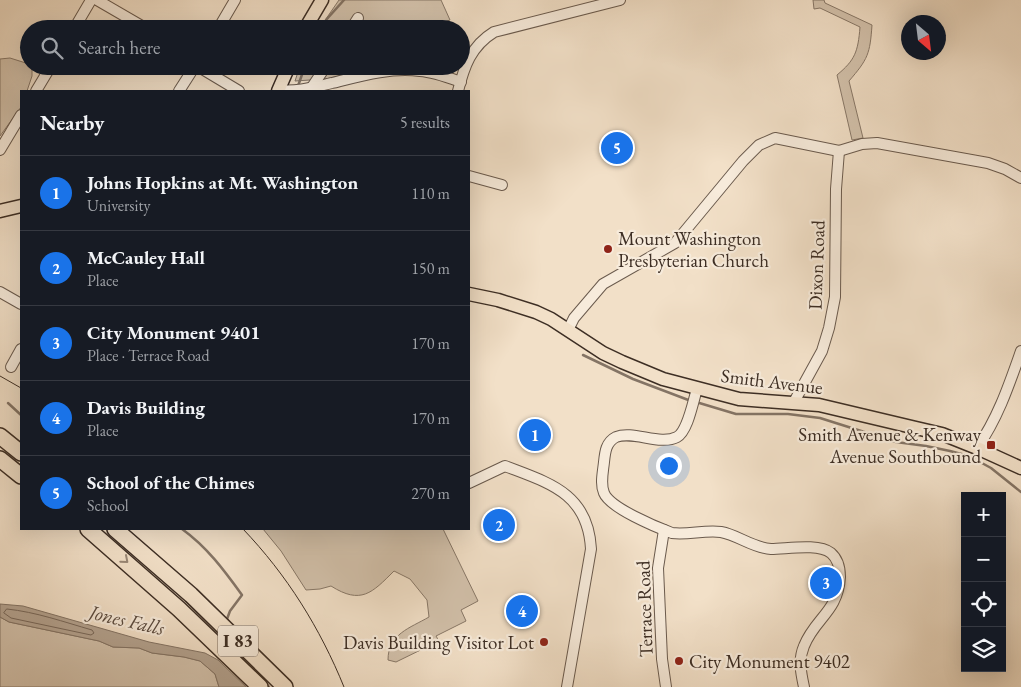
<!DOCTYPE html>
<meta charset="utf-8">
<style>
:root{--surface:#171b24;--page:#242831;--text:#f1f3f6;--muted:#9ea1a6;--line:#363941;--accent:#1a73e8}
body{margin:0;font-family:"EB Garamond",serif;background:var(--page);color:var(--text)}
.controls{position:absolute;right:15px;bottom:15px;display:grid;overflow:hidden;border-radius:0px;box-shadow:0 5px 20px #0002}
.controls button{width:45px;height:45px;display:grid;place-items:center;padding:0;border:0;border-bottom:1px solid var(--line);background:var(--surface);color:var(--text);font:25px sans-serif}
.compass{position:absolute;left:901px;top:15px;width:45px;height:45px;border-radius:50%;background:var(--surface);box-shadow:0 5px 20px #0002;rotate:152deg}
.you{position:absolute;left:668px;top:465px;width:18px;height:18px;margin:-12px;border:4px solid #fff;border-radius:50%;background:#1a73e8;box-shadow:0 0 0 8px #1a73e833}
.badge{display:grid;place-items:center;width:32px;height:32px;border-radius:50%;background:var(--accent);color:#fff;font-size:16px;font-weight:700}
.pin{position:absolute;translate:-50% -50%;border:2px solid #fff;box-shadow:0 1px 5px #0006}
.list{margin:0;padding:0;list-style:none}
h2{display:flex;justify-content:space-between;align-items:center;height:65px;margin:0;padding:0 20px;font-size:21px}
h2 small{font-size:16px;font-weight:400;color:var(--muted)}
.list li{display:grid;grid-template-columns:32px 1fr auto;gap:15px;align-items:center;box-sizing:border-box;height:75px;padding:0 20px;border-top:1px solid var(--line)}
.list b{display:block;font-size:19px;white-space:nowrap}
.list p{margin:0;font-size:16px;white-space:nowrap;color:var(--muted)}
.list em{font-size:16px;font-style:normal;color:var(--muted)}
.icon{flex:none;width:28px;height:28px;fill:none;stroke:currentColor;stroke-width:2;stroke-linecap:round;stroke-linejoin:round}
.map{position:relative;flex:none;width:1021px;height:687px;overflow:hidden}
.search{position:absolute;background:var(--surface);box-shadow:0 5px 20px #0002;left:20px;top:20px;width:450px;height:55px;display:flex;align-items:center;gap:12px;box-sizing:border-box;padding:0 18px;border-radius:28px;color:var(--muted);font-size:19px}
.panel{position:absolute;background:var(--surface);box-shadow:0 5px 20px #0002;left:20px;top:90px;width:450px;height:440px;border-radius:0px}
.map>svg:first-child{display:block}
</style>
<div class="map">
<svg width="1021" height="687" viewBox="0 0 1021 687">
<rect width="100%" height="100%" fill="#f2e0c8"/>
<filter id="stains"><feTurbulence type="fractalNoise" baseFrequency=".004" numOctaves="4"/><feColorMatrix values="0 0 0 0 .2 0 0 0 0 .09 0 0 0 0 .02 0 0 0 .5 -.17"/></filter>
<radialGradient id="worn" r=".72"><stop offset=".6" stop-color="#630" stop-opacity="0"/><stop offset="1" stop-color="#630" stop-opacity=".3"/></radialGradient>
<g fill="#d3c2ac" stroke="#887868">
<path d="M339 0H441L450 20 425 29H319Z"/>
<path d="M813 0H824L825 3 872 25C870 54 868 59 849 81L863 138 852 140 837 75C855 60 858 52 860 27L820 8 814 9Z"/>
<path d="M10 58 29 64V66H32V76L27 91H21V107L0 136V59Z"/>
<path d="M300 66H352L353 73 325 79 295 81Z"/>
<path d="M263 529H443L478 601 461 610 466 621 436 636 439 641 396 662 388 660C388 634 410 628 429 617L427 600 410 579 394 571C372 593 361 605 331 586L320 589 306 590 281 551Z"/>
<path d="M0 617 9 622 99 641 113 647 139 648 152 653 184 657 200 661 215 674 219 687H0Z"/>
</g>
<path fill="#b4a390" stroke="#847465" d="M0 604 23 606 149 642 205 653 218 660 246 687H219L215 674 200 661 184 657 152 653 139 648 113 647 99 641 9 622 0 617Z"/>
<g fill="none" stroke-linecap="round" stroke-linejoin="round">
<path stroke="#78685a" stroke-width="1" d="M7 609C36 612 64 622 92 630L94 633 91 635 11 618 4 613Z"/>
<g stroke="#847465" stroke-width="2.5">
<path d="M321 29 326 20 344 0"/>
<path d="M298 86 305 66"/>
<path d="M583 355 633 379 691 401"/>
<path d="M696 402 736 414H788L820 418 896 442 926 446 950 451 969 456 991 468 1021 492"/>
<path d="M8 403 21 415"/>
<path d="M182 529C207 547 224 570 242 595L230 611 227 619 229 622"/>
<path d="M255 668 269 687"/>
</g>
<defs>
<g id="minor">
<path d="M97 0 147 29"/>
<path d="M74 29 91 0"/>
<path d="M218 29 235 0"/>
<path d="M351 29 358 18"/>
<path d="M200 66 204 70 239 91"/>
<path d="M312 87 326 66"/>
<path d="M279 90C297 92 314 87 332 83 360 76 391 67 420 71 434 72 447 77 461 82"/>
<path d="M36 91 51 66"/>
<path d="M179 91 195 66"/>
<path d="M458 91C464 67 471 46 494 32L620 0"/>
<path d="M0 150 21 115"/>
<path d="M839 151 862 144 877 143 988 163 1005 169 1021 178"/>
<path d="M469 176 502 185"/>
<path d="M0 292 21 304"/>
<path d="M568 330 574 318 603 284 675 243 743 161 759 145 775 138 839 151"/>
<path d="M11 367 21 349"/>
<path d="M697 389C693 401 688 431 677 437 660 446 633 430 616 437 606 442 605 452 604 462 603 472 600 484 604 493 610 508 656 527 672 533 688 535 704 530 721 532 738 535 753 548 771 549 787 549 818 543 831 553 838 559 840 568 840 577 838 612 815 618 804 646 798 660 801 673 804 687"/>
<path d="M794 402 822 351 829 328 835 297 836 189 839 151"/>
<path d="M977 448C998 418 1009 385 1021 351"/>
<path d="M469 483 505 466C549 483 588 493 591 549L567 687"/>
<path d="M664 530 658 568 662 659 666 687"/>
</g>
<g id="major">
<path d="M305 29 322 0"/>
<path d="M278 91 289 66"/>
<path d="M0 211 21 206"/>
<path d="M469 294 498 300 536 312 551 319 603 353 622 362 663 379 739 399 819 405 916 428 942 434 977 448 1021 468"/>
</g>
<g id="highway">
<path d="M0 436 21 453"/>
<path d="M0 459 21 476"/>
<path d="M88 529 179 609 260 687"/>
<path d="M115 529 191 595 285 687"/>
</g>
</defs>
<use href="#minor" stroke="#6a5a4d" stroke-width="12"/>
<use href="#major" stroke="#3d2e24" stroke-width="15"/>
<use href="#highway" stroke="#3d2e24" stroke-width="18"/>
<use href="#minor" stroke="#f7ebdb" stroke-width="10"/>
<use href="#major" stroke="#f2e0c8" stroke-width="12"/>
<use href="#highway" stroke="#f2e0c8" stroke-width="15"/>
<g stroke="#3d2e24" stroke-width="1">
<path d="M0 376 21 388"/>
<path d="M243 529C287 575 320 628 344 687"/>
</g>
</g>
<defs><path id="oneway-chevron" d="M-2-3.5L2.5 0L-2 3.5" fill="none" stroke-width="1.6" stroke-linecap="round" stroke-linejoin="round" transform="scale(1.25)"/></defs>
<use stroke="#988776" href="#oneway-chevron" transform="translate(125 560) rotate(41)"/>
<g fill="#8f2418" stroke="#f7ebdb" stroke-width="2">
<circle cx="608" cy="249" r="5"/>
<rect x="986" y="440" width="10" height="10" rx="2.5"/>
<circle cx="544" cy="642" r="5"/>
<circle cx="679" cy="661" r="5"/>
</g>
<g text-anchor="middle" stroke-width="4.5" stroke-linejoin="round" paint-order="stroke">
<rect fill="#f7ebdb" stroke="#75675b" stroke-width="1" x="218" y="625.5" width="40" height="31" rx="4"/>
<g font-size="18" font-weight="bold" fill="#3d2e24">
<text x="238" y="647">I 83</text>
</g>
<g font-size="19" fill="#3d2e24" stroke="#f7ebdb" text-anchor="start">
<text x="618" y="245">Mount Washington<tspan x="618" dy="22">Presbyterian Church</tspan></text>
<text x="981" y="441" text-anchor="end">Smith Avenue &amp; Kenway<tspan x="981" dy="22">Avenue Southbound</tspan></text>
<text x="534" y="649" text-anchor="end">Davis Building Visitor Lot</text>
<text x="689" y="668">City Monument 9402</text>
</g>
<g font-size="19" fill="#3d2e24" stroke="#f7ebdb">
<text transform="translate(816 265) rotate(-88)" y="7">Dixon Road</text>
<text transform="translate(772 381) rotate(7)" y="7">Smith Avenue</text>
<text transform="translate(644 609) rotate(-92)" y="7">Terrace Road</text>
</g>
<g font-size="20" font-style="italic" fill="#5b4b3f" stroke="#f7ebdb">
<text transform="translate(127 620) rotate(13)" y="7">Jones Falls</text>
</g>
</g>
<rect width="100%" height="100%" filter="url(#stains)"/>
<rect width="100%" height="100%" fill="url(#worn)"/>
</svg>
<div class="controls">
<button>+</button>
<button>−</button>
<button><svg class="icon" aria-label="locate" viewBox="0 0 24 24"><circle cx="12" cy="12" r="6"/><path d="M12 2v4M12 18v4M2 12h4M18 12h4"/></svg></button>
<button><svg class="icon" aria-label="layers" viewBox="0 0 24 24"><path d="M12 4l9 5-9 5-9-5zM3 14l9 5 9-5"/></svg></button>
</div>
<svg class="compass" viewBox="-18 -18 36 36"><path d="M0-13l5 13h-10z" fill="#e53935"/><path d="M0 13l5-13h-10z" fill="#9ea1a6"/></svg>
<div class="you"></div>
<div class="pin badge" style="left:535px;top:435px">1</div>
<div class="pin badge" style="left:499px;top:525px">2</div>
<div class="pin badge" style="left:826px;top:583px">3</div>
<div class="pin badge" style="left:522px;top:611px">4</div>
<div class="pin badge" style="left:617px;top:148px">5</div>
<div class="search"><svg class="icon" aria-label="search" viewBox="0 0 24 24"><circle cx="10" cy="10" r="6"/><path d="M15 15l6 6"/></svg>Search here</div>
<section class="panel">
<h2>Nearby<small>5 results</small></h2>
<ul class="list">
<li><span class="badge">1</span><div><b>Johns Hopkins at Mt. Washington</b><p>University</p></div><em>110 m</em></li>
<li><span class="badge">2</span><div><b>McCauley Hall</b><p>Place</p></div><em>150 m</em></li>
<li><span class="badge">3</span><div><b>City Monument 9401</b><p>Place · Terrace Road</p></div><em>170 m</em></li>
<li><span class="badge">4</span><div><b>Davis Building</b><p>Place</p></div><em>170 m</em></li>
<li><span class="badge">5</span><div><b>School of the Chimes</b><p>School</p></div><em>270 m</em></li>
</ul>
</section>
</div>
